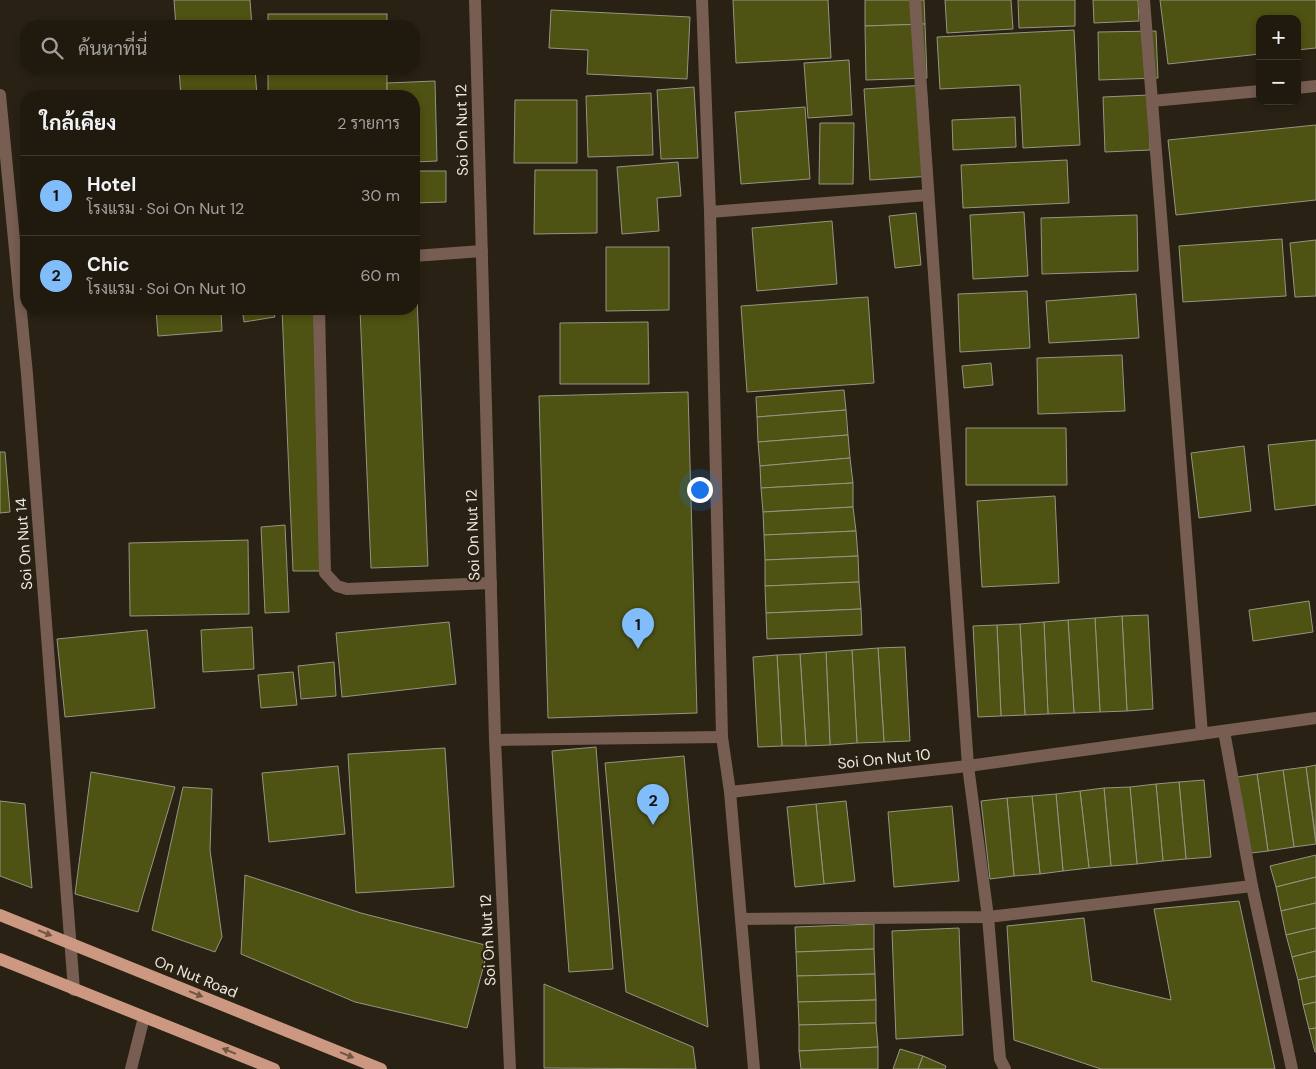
<!DOCTYPE html>
<html lang="th">
<meta charset="utf-8">
<style>
:root{--surface:#1f190e;--page:#2c261c;--text:#f1f3f6;--muted:#a1a09e;--line:#3c382e;--accent:#81bdfa}
body{margin:0;font-family:"DM Sans",Sarabun,sans-serif;background:var(--page);color:var(--text)}
.controls{position:absolute;right:15px;top:15px;display:grid;overflow:hidden;border-radius:10px;box-shadow:0 2px 8px #0003}
.controls button{width:45px;height:45px;display:grid;place-items:center;padding:0;border:0;border-bottom:1px solid var(--line);background:var(--surface);color:var(--text);font:25px sans-serif}
.you{position:absolute;left:699px;top:489px;width:18px;height:18px;margin:-12px;border:4px solid #fff;border-radius:50%;background:#1a73e8;box-shadow:0 0 0 8px #1a73e833}
.badge{display:grid;place-items:center;width:32px;height:32px;border-radius:50%;background:var(--accent);color:#111;font-size:16px;font-weight:700}
.pin{position:absolute;translate:-50% -41px;filter:drop-shadow(0 1px 2px #0008)}
.pin::after{content:'';position:absolute;top:26px;width:18px;height:15px;background:inherit;clip-path:polygon(0 0,100% 0,50% 100%)}
.list{margin:0;padding:0;list-style:none}
h2{display:flex;justify-content:space-between;align-items:center;height:65px;margin:0;padding:0 20px;font-size:21px}
h2 small{font-size:16px;font-weight:400;color:var(--muted)}
.list li{display:grid;grid-template-columns:32px 1fr auto;gap:15px;align-items:center;box-sizing:border-box;height:80px;padding:0 20px;border-top:1px solid var(--line)}
.list b{display:block;font-size:19px;white-space:nowrap}
.list p{margin:0;font-size:16px;white-space:nowrap;color:var(--muted)}
.list em{font-size:16px;font-style:normal;color:var(--muted)}
.icon{flex:none;width:28px;height:28px;fill:none;stroke:currentColor;stroke-width:2;stroke-linecap:round;stroke-linejoin:round}
.map{position:relative;flex:none;width:1316px;height:1069px;overflow:hidden}
.search{position:absolute;background:var(--surface);box-shadow:0 2px 8px #0003;left:20px;top:20px;width:400px;height:55px;display:flex;align-items:center;gap:12px;box-sizing:border-box;padding:0 18px;border-radius:20px;color:var(--muted);font-size:19px}
.panel{position:absolute;background:var(--surface);box-shadow:0 2px 8px #0003;left:20px;top:90px;width:400px;height:225px;border-radius:20px}
.map>svg:first-child{display:block}
</style>
<div class="map">
<svg width="1316" height="1069" viewBox="0 0 1316 1069">
<rect width="100%" height="100%" fill="#292113"/>
<g fill="#4e5213" stroke="#949683">
<path d="M174 0H250L252 26H176Z"/>
<path d="M733 0H828L831 58 736 63Z"/>
<path d="M865 0H924L925 24 865 26Z"/>
<path d="M945 0H1011L1013 29 947 33Z"/>
<path d="M1018 0H1075V26L1019 28Z"/>
<path d="M1093 0H1138L1139 21 1094 23Z"/>
<path d="M1160 0H1316V48L1297 50V19H1260V54L1168 64Z"/>
<path d="M551 10 690 17 687 79 587 74 588 50 549 48Z"/>
<rect x="268" y="14" width="119" height="12"/>
<path d="M925 24 927 78 866 80 865 26Z"/>
<path d="M1074 30 1080 145 1023 148 1020 85 940 89 937 37Z"/>
<path d="M1156 31 1158 78 1099 80 1098 32Z"/>
<path d="M849 60 852 115 808 118 804 63Z"/>
<path d="M179 69H255L257 96H181Z"/>
<rect x="268" y="69" width="119" height="27"/>
<path d="M435 81 437 161 414 162V96H387V83Z"/>
<path d="M926 85 932 176 870 180 864 89Z"/>
<path d="M694 87 698 158 661 159 657 90Z"/>
<path d="M651 93 653 155 588 157 586 96Z"/>
<path d="M1149 95 1150 150 1105 152 1103 97Z"/>
<path d="M515 100H577V163H514Z"/>
<path d="M805 107 810 179 741 184 735 112Z"/>
<path d="M1015 117 1016 147 953 150 952 120Z"/>
<path d="M820 123H854L853 184H819Z"/>
<path d="M1316 125V200L1176 215 1168 140Z"/>
<path d="M1067 160 1069 203 963 208 961 165Z"/>
<path d="M678 162 681 196 657 198 659 231 622 234 617 167Z"/>
<path d="M535 170H597V233L534 234Z"/>
<path d="M414 171H446V202L414 203Z"/>
<path d="M1024 212 1028 276 973 279 970 215Z"/>
<path d="M916 213 921 265 895 268 889 216Z"/>
<path d="M1137 215 1138 271 1042 274 1041 218Z"/>
<path d="M832 221 837 284 757 291 752 228Z"/>
<path d="M1282 239 1286 296 1183 302 1179 246Z"/>
<path d="M1316 240V296L1295 297 1290 243Z"/>
<path d="M606 247H669V310L606 311Z"/>
<path d="M416 274 428 566 371 568 360 309H414V275Z"/>
<path d="M1027 291 1030 348 960 352 958 294Z"/>
<path d="M1136 294 1139 338 1049 343 1046 301Z"/>
<path d="M868 297 874 383 747 392 741 306Z"/>
<path d="M156 309H221L222 331 158 336Z"/>
<path d="M242 309H273L275 317 244 322Z"/>
<path d="M282 309H314L320 571H293Z"/>
<path d="M648 322 649 384H560V323Z"/>
<path d="M1122 355 1125 411 1038 414 1037 358Z"/>
<path d="M991 363 993 385 964 388 962 366Z"/>
<path d="M844 390 846 410 757 417 756 397Z"/>
<path d="M688 392 697 713 548 718 539 396Z"/>
<path d="M846 410 848 435 758 442 757 417Z"/>
<path d="M966 428H1066L1067 485H966Z"/>
<path d="M848 435 850 458 760 466 758 442Z"/>
<path d="M1316 440V505L1275 510 1268 445Z"/>
<path d="M1244 446 1251 511 1199 518 1191 453Z"/>
<path d="M0 452H5L10 512 0 513Z"/>
<path d="M850 458 853 483 761 488 760 466Z"/>
<path d="M853 483V507L763 512 761 488Z"/>
<path d="M1055 496 1059 583 982 587 977 501Z"/>
<path d="M853 507 856 531 764 535 763 512Z"/>
<path d="M285 525 289 612 265 613 261 527Z"/>
<path d="M856 531 858 556 765 560 764 535Z"/>
<path d="M248 540 249 614 130 616 129 543Z"/>
<path d="M858 556 859 582 765 586V560Z"/>
<path d="M859 582 861 609 766 613 765 586Z"/>
<path d="M1309 601 1313 632 1253 641 1249 610Z"/>
<path d="M861 609 862 635 767 639 766 613Z"/>
<path d="M1148 615 1153 709 1127 711 1122 616Z"/>
<path d="M1122 616 1127 711 1100 712 1095 618Z"/>
<path d="M1095 618 1100 712 1074 713 1068 620Z"/>
<path d="M1068 620 1074 713 1048 714 1044 622Z"/>
<path d="M449 622 456 684 342 697 336 633Z"/>
<path d="M1044 622 1048 714 1025 715 1020 624Z"/>
<path d="M1020 624 1025 715 1001 716 997 625Z"/>
<path d="M997 625 1001 716 978 717 973 626Z"/>
<path d="M252 627 254 669 203 672 201 630Z"/>
<path d="M147 630 155 708 65 717 57 639Z"/>
<path d="M905 647 910 741 884 742 878 648Z"/>
<path d="M878 648 884 742 857 743 852 650Z"/>
<path d="M852 650 857 743 830 745 826 652Z"/>
<path d="M826 652 830 745 806 746 800 654Z"/>
<path d="M800 654 806 746H782L777 655Z"/>
<path d="M777 655 782 746 758 747 753 657Z"/>
<path d="M334 662 336 696 301 699 298 666Z"/>
<path d="M293 672 297 705 261 708 258 675Z"/>
<path d="M596 747 613 969 569 972 552 751Z"/>
<path d="M445 748 454 887 356 893 348 754Z"/>
<path d="M684 756 708 1027 626 992 605 763Z"/>
<path d="M1316 765V841L1306 767Z"/>
<path d="M338 766 345 834 269 842 262 773Z"/>
<path d="M1306 767 1316 844 1294 847 1283 770Z"/>
<path d="M1283 770 1294 847 1268 851 1257 774Z"/>
<path d="M91 772 175 787 138 912 75 894Z"/>
<path d="M1257 774 1268 851 1243 854 1231 778Z"/>
<path d="M1204 780 1211 857 1186 859 1179 782Z"/>
<path d="M1179 782 1186 859 1163 861 1156 784Z"/>
<path d="M1156 784 1163 861 1137 864 1130 787Z"/>
<path d="M183 787 212 789 210 850 222 937 215 952 152 930Z"/>
<path d="M1130 787 1137 864 1111 866 1104 788Z"/>
<path d="M1104 788 1111 866 1089 868 1080 791Z"/>
<path d="M1080 791 1089 868 1063 871 1056 794Z"/>
<path d="M1056 794 1063 871 1040 874 1032 796Z"/>
<path d="M1032 796 1040 874 1014 876 1007 798Z"/>
<path d="M1007 798 1014 876 990 879 981 801Z"/>
<path d="M0 801 25 804 32 888 0 876Z"/>
<path d="M846 801 855 881 824 884 816 804Z"/>
<path d="M816 804 824 884 795 887 787 807Z"/>
<path d="M952 806 959 881 894 887 888 812Z"/>
<path d="M1316 855V877L1276 887 1270 866Z"/>
<path d="M245 875 361 913 489 946 467 1028 355 1002 241 954Z"/>
<path d="M1316 877V903L1281 911 1276 887Z"/>
<path d="M1239 901 1275 1069H1101L1014 1040 1007 926 1084 918 1092 981 1171 1000 1154 909Z"/>
<path d="M1316 903V928L1286 935 1281 911Z"/>
<path d="M874 924V949L796 952 795 927Z"/>
<path d="M959 928 963 1035 896 1039 892 931Z"/>
<path d="M1316 928V951L1292 957 1286 935Z"/>
<path d="M874 949 875 974 797 976 796 952Z"/>
<path d="M1316 951V976L1298 980 1292 957Z"/>
<path d="M875 974 876 1000 798 1002 797 976Z"/>
<path d="M1316 976V1002L1303 1005 1298 980Z"/>
<path d="M544 984 693 1047 696 1069 544 1068Z"/>
<path d="M876 1000V1023L799 1025 798 1002Z"/>
<path d="M1316 1002V1028L1309 1029 1303 1005Z"/>
<path d="M876 1023 878 1047 799 1051V1025Z"/>
<path d="M1316 1028V1052H1315L1309 1029Z"/>
<path d="M878 1047V1069H801L799 1051Z"/>
<path d="M900 1049 923 1056 918 1069H893Z"/>
<path d="M923 1056 946 1066 945 1069H918Z"/>
</g>
<g fill="none" stroke-linecap="round" stroke-linejoin="round">
<g stroke="#775d52" stroke-width="12">
<path d="M414 256 482 251"/>
<path d="M319 309 325 573 337 586 347 589 491 583"/>
<path d="M131 1069 144 1017"/>
</g>
<g stroke="#775d52" stroke-width="12">
<path d="M475 0 495 740 510 1069"/>
<path d="M702 0 710 212 722 737 730 792 754 1069"/>
<path d="M915 0 968 766 988 917 1000 1059 1005 1069"/>
<path d="M1144 0 1202 734"/>
<path d="M1297 88 1316 86"/>
<path d="M0 95 27 374 74 990"/>
<path d="M1152 101 1260 91"/>
<path d="M710 212 928 195"/>
<path d="M1224 731 1252 886 1292 1069"/>
<path d="M495 740 722 737"/>
<path d="M730 792 968 766 1316 718"/>
<path d="M741 919 988 917 1252 886"/>
</g>
<g stroke="#cc9881" stroke-width="12">
<path d="M0 915 381 1069"/>
<path d="M0 959 274 1069"/>
</g>
</g>
<defs><path id="oneway-solid" d="M-6-.8H1V-3.2L6.5 0L1 3.2V.8H-6Z" transform="scale(1.25)"/></defs>
<g fill="#725744">
<use href="#oneway-solid" transform="translate(45 933) rotate(22)"/>
<use href="#oneway-solid" transform="translate(196 994) rotate(22)"/>
<use href="#oneway-solid" transform="translate(229 1051) rotate(-158)"/>
<use href="#oneway-solid" transform="translate(347 1055) rotate(22)"/>
</g>
<g text-anchor="middle" stroke-width="4.5" stroke-linejoin="round" paint-order="stroke">
<g font-size="15" fill="#efe9e0" stroke="#292113">
<text transform="translate(462 130) rotate(-91)" y="5">Soi On Nut 12</text>
<text transform="translate(473 535) rotate(-92)" y="5">Soi On Nut 12</text>
<text transform="translate(24 544) rotate(-94)" y="5">Soi On Nut 14</text>
<text transform="translate(884 759) rotate(-6)" y="5">Soi On Nut 10</text>
<text transform="translate(488 940) rotate(-93)" y="5">Soi On Nut 12</text>
<text transform="translate(196 977) rotate(22)" y="5">On Nut Road</text>
</g>
</g>
</svg>
<div class="controls">
<button>+</button>
<button>−</button>
</div>
<div class="you"></div>
<div class="pin badge" style="left:638px;top:649px">1</div>
<div class="pin badge" style="left:653px;top:825px">2</div>
<div class="search"><svg class="icon" aria-label="search" viewBox="0 0 24 24"><circle cx="10" cy="10" r="6"/><path d="M15 15l6 6"/></svg>ค้นหาที่นี่</div>
<section class="panel">
<h2>ใกล้เคียง<small>2 รายการ</small></h2>
<ul class="list">
<li><span class="badge">1</span><div><b>Hotel</b><p>โรงแรม · Soi On Nut 12</p></div><em>30 m</em></li>
<li><span class="badge">2</span><div><b>Chic</b><p>โรงแรม · Soi On Nut 10</p></div><em>60 m</em></li>
</ul>
</section>
</div>
